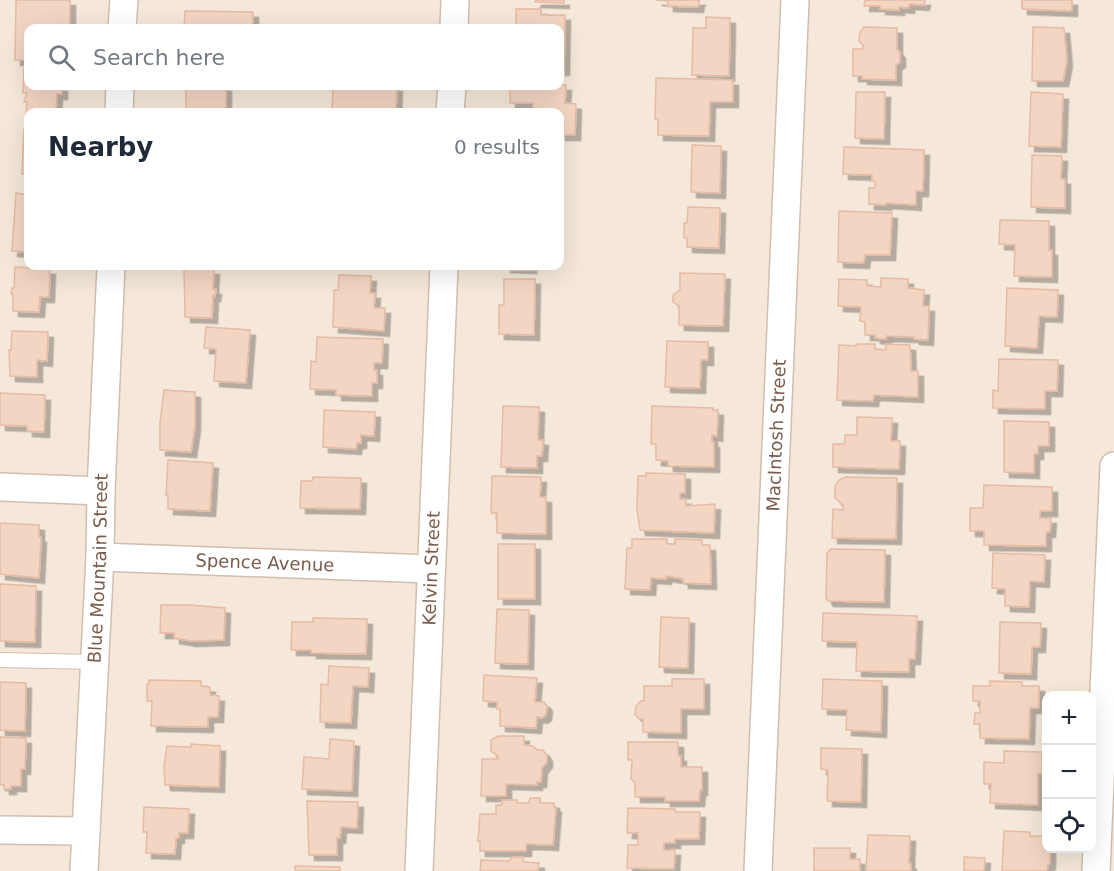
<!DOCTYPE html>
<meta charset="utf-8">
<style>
:root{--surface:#fff;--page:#f2f2f3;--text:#1f2937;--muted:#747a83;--line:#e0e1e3}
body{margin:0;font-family:"DejaVu Sans",sans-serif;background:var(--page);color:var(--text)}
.controls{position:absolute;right:18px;bottom:18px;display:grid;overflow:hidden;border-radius:12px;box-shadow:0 6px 24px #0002}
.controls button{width:54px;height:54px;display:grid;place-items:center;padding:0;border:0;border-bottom:2px solid var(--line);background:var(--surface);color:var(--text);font:30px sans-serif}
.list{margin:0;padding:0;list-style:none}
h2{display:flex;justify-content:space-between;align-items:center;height:78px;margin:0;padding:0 24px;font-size:26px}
h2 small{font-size:20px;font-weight:400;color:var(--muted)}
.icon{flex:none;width:33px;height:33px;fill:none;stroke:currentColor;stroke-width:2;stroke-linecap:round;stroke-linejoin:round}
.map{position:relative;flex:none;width:1114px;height:871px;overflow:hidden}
.search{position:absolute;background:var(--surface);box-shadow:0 6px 24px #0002;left:24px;top:24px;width:540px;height:66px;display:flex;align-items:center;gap:15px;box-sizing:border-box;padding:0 21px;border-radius:12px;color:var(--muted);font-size:22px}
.panel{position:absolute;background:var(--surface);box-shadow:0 6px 24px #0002;left:24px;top:108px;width:540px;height:162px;border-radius:12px}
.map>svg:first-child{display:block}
</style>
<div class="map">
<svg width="1114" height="871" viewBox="0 0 1114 871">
<defs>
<filter id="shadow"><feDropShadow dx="5.5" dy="5.5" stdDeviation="0" flood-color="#0004"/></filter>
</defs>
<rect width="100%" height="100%" fill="#fdf6ec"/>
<path fill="#f5e8da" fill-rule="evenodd" d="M0 0H1114V871H0ZM28 28H560V86H28ZM28 112H560V266H28ZM1046 696H1092V848H1046Z"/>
<g fill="#f3d5c3" stroke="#e6bba3" stroke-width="1.5" filter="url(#shadow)">
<path d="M16 0H70V28H28V60H15Z"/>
<path d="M536 0H564V3L535 2Z"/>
<path d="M656 0H700L699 1 698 7 668 6V1Z"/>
<path d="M865 0H925L924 5 909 4V8L899 7V10L880 9V6H864Z"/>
<path d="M1022 0H1072V11L1022 9Z"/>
<path d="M516 9H541V15H565L564 70H560V28H516Z"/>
<path d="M185 11 253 12V28H184Z"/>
<path d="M706 17 730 18 729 76 692 75 693 28H706Z"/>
<path d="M864 27 897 28V49L900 53V62L896 65V80L862 79V76H853V49H863V45L859 41 860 32Z"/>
<path d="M1033 27 1064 28 1067 61 1063 81H1032Z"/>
<path d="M24 68H28V86H62V94H57L56 112H28V115H26L27 102H24L27 93H23Z"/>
<path d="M656 78 733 80V102H710L709 136 658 135V119H655Z"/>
<path d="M566 85 565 103 576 104 575 135H560V112H533V103H510V86Z"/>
<rect x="186" y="86" width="40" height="26"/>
<path d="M333 86H397L396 110H377V112H332Z"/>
<path d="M856 92H885L884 139 855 138Z"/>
<path d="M1031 92 1063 94 1061 147 1029 146Z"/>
<path d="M24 129H28V174H22Z"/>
<path d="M692 145 721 146 720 193 691 192Z"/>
<path d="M844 147 924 150 923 191H916V205L886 203V205L869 204V188H875V181H872V175L843 174Z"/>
<path d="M1032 155 1062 156 1061 179H1065V208L1031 207Z"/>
<path d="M16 193 28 195V252L12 251Z"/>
<path d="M688 207 720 208 719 248 687 247V238H684V223H687Z"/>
<path d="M839 211 892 213 890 255H865L864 263 838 262Z"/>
<path d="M1000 220 1049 221V250H1052V277L1014 276 1015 245 999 244Z"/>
<path d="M505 266H531V268L505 267Z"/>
<path d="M15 267 50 269 49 297H40L39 312 13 311V294H11L12 288H14Z"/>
<path d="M184 269H214L213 289H216L215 296 213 295 212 318 185 317Z"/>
<path d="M680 273 725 274 723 326 679 325V306L673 302V295L680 290Z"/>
<path d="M339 275 371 276 370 293H375L374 308H385L384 331 333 327 334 290H338Z"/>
<path d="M881 278 908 279V288L924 290 923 306H929L928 340 914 339V337L886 336V339L875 338V335H865V322L860 321 861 307 838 306 839 279 867 280V286L881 287Z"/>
<path d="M504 279H535L534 335 499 334V305H504Z"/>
<path d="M1007 288 1058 290 1057 317 1039 316 1037 348 1005 346Z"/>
<path d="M206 327 250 330 246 383 214 381 216 349 204 348Z"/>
<path d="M12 331 48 332 47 361 37 360V377L10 376 9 350H11Z"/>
<path d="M317 337 383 339 382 363H374V370H377V383H372V396L336 395V390L310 389 311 361 316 362Z"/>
<path d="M667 341 708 342V360H701L700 388 665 387Z"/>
<path d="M856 344H875V349L886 350V344L910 345 911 371H918V397L874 395 873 401 837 400 839 345 856 346Z"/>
<path d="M999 359 1058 360 1057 391H1045V409L993 408V390L998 391Z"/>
<path d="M164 390 195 392V426L191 452 160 450V423Z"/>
<path d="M0 393 45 395 44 432 27 431V426L0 425Z"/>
<path d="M503 406 539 407 538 440H543L542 456H537V468L501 467Z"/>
<path d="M652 406 713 408V410H718L717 436 712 435V442H714V467L668 466V461L656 460V444H651Z"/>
<path d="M324 410 375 412 374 436 361 435V443H357L356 449 323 447Z"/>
<path d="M857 417 892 418 891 441H900L899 469 833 467V444H845V435H857Z"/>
<path d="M1004 421 1049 422V446H1038V454H1034V473L1004 472Z"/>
<path d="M168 460 213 463 210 511 168 509V495H166Z"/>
<path d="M646 473 685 474V493H680V499H686V506L715 504 714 533 640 530 637 509 638 476H646Z"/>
<path d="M492 476 541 477 540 497H546V534L497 533V513H491Z"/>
<path d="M313 477 361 478 360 509 300 508 301 481H312Z"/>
<path d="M846 477 897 478 896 539 832 538 833 509 843 510V505L835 498V486L839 480Z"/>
<path d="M984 485 1052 487V511H1040V518H1051L1050 532H1046V546L984 545V531H970V508H983Z"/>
<path d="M0 523 39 525V537H41L39 578 0 574Z"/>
<path d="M632 539H667V544H675V539L702 540V545H710L711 584 683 583V579L666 576V579L651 578 650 590 625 589 627 548H632Z"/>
<rect x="498" y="544" width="37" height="55"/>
<path d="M831 549 885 550 884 602 828 601 826 598 827 553Z"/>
<path d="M993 553 1045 555 1044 582 1030 581 1029 607 1005 606V589L992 588Z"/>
<path d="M0 584 36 586 35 642 0 641Z"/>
<path d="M161 605H191L225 608 224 640 191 641 174 638V633H160Z"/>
<path d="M497 609 529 610 528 664 495 663Z"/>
<path d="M823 613 917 616 915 659H909V672L856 671 857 642 822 641Z"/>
<path d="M661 617 689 618 688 668 659 667Z"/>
<path d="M313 618 367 619 366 654 311 653V650H291L292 622H313Z"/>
<path d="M1000 622 1041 623 1040 647H1032L1031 674 999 673Z"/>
<path d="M329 666 369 668 368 687 353 686 351 723 320 722 321 684 328 685Z"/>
<path d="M484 675 537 678 535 702H544L547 706 546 715 542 718 537 717 536 728 500 726V709H497V702L483 701Z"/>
<path d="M672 679H704V709H681V733L643 732V719H639L635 714 636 706 641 701H644V686H672Z"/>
<path d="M823 679 882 681 881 732 846 730 847 710 822 709Z"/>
<path d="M149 680 201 681V686L210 687V695L219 696 218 717H208V727L151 726 152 701H147V684H149Z"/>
<path d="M990 681 1022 682V686H1039V708H1030L1029 739 980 738V724H974L975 713H980V701H973V686H990Z"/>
<path d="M0 682 26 683 25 731 0 730Z"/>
<path d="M498 736H524V745L533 746 537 750H543L547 756V762L542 768 541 782H537V785L506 784V796H481L482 759H498V756L491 751V740Z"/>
<path d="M0 737 26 738 25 769H21V786H11V789H4V785H0Z"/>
<path d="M330 739 354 741 352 791 302 789 304 757 329 759Z"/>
<path d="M628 742H678V756H681V767H702V790H700L699 801H665V797H635V783L631 779 632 760H628Z"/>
<path d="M191 744 220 746 219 787 165 785 164 766 167 746 191 747Z"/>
<path d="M821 748 862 749 861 802 827 801 828 770 821 769Z"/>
<path d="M1004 751 1042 752V774L1038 773V805L990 803 991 784H984V762L1004 763Z"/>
<path d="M530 798H540V803H554V807H556L553 845 526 844V851H480V841H478L480 814H496V805H502V800H517V803H529Z"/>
<path d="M307 801 358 802 357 828 341 827 340 838H337V855H309Z"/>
<path d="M144 807 189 809 188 833H179V838H176L175 854 146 853 147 832H143Z"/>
<path d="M628 808 675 809V812H700L699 839H675V843H664V850H675L674 869 627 868 628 845H638V833H627Z"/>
<path d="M1004 831 1030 832V836H1046V848H1050V864H1048L1047 871H1002Z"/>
<path d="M868 835 910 836 909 863 911 864V871H866Z"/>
<path d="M814 848H850V859H860V871H814Z"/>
<path d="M512 857H522L524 862 539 863 538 871H480L481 860 509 861Z"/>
<path d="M964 857 985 858 984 871H964Z"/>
<path d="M295 866 340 867V871H295Z"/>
</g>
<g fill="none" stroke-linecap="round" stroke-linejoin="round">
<defs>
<path id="service" d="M0 660 94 662"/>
<g id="minor">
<path d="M122 28 124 0"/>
<path d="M454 28 455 0"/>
<path d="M119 112 120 86"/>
<path d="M450 112 452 86"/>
<path d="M0 487 101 491"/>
<path id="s1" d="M100 557 431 569"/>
<path d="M0 830 86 831"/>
<path id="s2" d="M84 871 100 557 101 491 111 266"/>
<path id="s3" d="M419 871 444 266"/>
<path id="s4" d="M758 871 795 0"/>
<path d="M1096 871 1114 466"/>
</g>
</defs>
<use href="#service" stroke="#d1beb0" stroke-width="16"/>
<use href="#minor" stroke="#d1beb0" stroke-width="30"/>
<use href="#service" stroke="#fff" stroke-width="14"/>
<use href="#minor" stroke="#fff" stroke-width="27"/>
</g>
<g text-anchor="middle" stroke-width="5" stroke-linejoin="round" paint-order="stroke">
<g font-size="18" fill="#7a5c4d" stroke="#fffaf3">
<text dy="6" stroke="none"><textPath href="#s4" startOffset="436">MacIntosh Street</textPath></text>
<text dy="6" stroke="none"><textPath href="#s1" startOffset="165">Spence Avenue</textPath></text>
<text dy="6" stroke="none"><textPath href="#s2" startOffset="303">Blue Mountain Street</textPath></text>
<text dy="6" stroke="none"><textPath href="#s3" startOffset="303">Kelvin Street</textPath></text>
</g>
</g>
</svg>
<div class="controls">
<button>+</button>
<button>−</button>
<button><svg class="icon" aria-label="locate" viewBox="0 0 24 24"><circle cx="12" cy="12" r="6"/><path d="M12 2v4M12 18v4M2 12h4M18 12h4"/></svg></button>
</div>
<div class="search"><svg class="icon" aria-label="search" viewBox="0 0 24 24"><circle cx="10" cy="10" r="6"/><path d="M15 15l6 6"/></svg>Search here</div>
<section class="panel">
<h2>Nearby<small>0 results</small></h2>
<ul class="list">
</ul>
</section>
</div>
